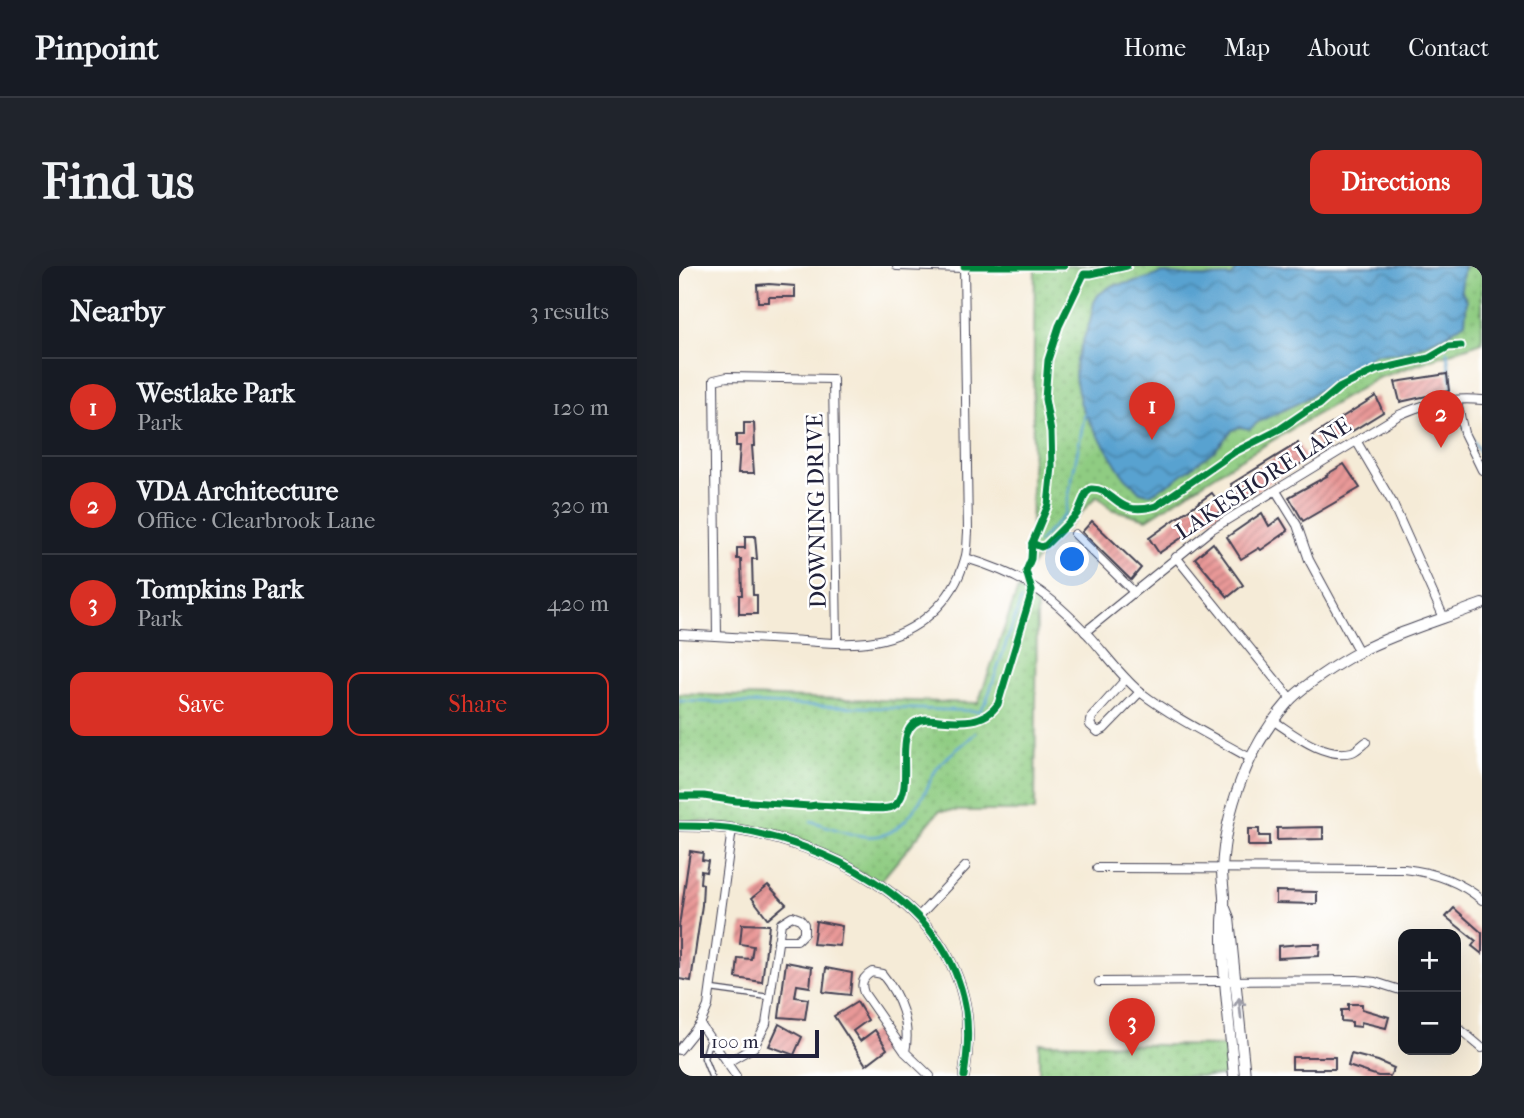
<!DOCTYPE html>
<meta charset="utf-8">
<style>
:root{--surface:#171b24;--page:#20242c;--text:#f1f3f6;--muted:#9ea1a6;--line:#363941;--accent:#d93025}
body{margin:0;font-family:"IM FELL French Canon",serif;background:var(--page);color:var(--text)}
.controls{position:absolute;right:21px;bottom:21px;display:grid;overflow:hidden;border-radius:14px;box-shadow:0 7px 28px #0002}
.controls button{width:63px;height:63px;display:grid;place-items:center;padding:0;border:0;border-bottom:2px solid var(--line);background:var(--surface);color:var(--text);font:35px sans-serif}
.scale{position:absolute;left:21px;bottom:18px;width:119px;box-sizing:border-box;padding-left:7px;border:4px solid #22223b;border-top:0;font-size:19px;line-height:24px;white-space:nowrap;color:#22223b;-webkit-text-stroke:5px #fff;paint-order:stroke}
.you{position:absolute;left:394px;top:294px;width:24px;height:24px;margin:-18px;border:5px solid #fff;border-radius:50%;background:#1a73e8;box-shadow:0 0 0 10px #1a73e833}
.badge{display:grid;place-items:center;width:46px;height:46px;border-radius:50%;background:var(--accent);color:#fff;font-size:23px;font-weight:700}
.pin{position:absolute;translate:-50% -58px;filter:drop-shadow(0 2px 4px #0008)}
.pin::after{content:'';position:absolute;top:37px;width:24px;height:21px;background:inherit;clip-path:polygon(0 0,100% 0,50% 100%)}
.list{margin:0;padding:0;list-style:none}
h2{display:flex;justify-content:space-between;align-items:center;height:91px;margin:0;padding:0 28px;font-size:30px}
h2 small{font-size:23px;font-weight:400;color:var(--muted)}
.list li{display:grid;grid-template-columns:46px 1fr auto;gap:21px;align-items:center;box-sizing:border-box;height:98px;padding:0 28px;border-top:2px solid var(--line)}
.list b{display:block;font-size:26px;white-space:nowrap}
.list p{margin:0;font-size:23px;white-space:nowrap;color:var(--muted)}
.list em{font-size:23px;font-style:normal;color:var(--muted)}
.actions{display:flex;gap:14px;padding:21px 28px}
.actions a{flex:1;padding:16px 0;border:2px solid var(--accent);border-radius:14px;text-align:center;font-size:24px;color:var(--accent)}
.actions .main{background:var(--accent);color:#fff}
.map{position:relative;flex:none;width:803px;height:810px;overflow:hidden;border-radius:14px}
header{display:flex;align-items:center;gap:42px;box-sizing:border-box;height:98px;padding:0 35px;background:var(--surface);border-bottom:2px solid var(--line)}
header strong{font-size:33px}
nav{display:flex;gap:38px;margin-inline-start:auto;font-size:24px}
.intro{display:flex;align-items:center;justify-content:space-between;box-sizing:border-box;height:168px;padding:0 42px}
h1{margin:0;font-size:49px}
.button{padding:18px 32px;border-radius:14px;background:var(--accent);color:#fff;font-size:24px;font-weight:700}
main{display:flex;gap:42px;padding:0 42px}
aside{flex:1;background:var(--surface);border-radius:14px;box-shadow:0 7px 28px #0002}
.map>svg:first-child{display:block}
</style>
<header>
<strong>Pinpoint</strong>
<nav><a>Home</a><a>Map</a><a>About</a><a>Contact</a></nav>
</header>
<div class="intro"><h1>Find us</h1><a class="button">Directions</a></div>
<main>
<aside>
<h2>Nearby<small>3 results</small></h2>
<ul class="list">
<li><span class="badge">1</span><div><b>Westlake Park</b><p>Park</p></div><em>120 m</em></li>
<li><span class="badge">2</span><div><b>VDA Architecture</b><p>Office · Clearbrook Lane</p></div><em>320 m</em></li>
<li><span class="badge">3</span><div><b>Tompkins Park</b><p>Park</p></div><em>420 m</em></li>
</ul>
<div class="actions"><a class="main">Save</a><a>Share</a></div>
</aside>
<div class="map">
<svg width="803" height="810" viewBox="0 0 803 810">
<defs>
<pattern id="park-dots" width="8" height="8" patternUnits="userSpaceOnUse" patternTransform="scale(1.75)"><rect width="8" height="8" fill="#8fcc82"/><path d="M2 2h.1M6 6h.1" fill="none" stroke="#7baf71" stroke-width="1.8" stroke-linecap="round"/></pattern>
<pattern id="water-waves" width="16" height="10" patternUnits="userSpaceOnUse" patternTransform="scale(1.75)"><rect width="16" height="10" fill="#58a2d0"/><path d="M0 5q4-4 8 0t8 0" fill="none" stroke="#4884aa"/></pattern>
<pattern id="building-hatch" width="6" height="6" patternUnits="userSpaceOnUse" patternTransform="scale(1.75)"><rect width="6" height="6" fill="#e99998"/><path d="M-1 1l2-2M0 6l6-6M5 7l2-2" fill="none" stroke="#bc7c7d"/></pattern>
</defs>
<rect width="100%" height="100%" fill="#fff"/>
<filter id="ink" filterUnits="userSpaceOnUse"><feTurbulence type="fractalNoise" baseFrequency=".0143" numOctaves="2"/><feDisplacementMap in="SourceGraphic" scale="14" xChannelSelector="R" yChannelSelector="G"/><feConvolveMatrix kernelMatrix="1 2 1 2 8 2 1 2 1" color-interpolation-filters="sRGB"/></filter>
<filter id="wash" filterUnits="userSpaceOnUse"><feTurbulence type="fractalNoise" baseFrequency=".00686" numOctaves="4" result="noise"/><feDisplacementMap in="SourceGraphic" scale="28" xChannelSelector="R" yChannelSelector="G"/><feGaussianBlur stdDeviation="1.57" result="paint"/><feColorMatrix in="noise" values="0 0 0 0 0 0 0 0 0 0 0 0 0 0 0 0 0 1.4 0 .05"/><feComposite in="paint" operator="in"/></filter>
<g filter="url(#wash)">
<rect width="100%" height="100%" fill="#f5ebd7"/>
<g fill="url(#park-dots)" stroke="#58775e" stroke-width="2">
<path d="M356 0H803V76L699 112 552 199 468 253 432 243 418 230 347 305 352 293Z"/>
<path d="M339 323 358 335 356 545H260L200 617 108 567 22 555 0 557V428L299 437Z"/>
<path d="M360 777 546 780 549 810H360Z"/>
</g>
<path fill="url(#water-waves)" stroke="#3d6286" stroke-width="2" d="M560 0H785L782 24 788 34 786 56 767 69 739 81 719 87 696 88 623 135 579 156 571 163 560 161 553 164 536 184 493 216 471 228 461 226 443 208 406 148 401 136 396 111 397 93 411 56 415 36 419 29 432 20 460 15 484 7 522 11 553 10Z"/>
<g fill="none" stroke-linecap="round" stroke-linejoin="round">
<g stroke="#58a2d0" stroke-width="2.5">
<path d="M768 85 774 129"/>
<path d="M789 166 803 191"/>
<path d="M359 277 386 248 406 148 408 147"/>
<path d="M0 435 300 445 307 436 342 334"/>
<path d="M132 555C187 573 211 587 245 528 250 520 252 511 257 504 266 489 285 480 296 467"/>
</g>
</g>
<g id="blocks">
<g fill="url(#building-hatch)">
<path d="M90 18 116 20V31H90V36H79L78 19Z"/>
<path d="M768 108 770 125 721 136 716 116Z"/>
<path d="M697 130 704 146 641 185 633 170Z"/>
<path d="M65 157H75L76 180H73L75 207H59L61 180H57V169H65Z"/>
<path d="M619 177 628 194 561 234 552 218Z"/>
<path d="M665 198 681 222 624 255 610 231 648 210 647 209Z"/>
<path d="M533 227 545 243 480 287 470 272Z"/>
<path d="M583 247 590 260 601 252 609 265 582 284 580 282 562 293 548 271Z"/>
<path d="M413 255 462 302 452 314 403 266Z"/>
<path d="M66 270H76L78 293H73L74 329H78V348H60V329H63L62 293H58V282H66Z"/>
<path d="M534 277 564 319 549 331 516 292Z"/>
<path d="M644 561V573L598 574V562Z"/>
<path d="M569 563H580V570H590V580H569Z"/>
<path d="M11 585 24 587 23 594 29 595 27 606 22 605 21 617 24 618 23 639 12 715 0 713V660Z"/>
<path d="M89 619 107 638 89 653 73 632Z"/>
<path d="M597 625 638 626V638L597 637Z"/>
<path d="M775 642 803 667V688L793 680 797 675 767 651Z"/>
<path d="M137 655 163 660 161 680 134 678Z"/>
<path d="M63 658 90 659 83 716 57 712 59 692 72 693 74 680 61 678Z"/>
<path d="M623 678H641L640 690 599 692V680Z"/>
<path d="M107 696 133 701 131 721 118 719 116 731 129 733 126 753 100 751Z"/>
<path d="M147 702 173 707 171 729 144 726Z"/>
<path d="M178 736 189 754 174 765 181 775 196 764 208 783 187 799 155 750Z"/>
<path d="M669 738H683V743L710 751 707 762 682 756V761L673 760V756L662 755V744H669Z"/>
<path d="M100 758 123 771 115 789 90 780Z"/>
<path d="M672 788 699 795 715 802 711 810H699L669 800Z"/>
<rect x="613" y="791" width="43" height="12"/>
</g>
</g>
</g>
<g filter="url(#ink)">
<use href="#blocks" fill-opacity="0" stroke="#424052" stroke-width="2"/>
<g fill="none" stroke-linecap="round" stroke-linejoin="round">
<defs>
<g id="service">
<path d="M32 723 90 731"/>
<path d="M31 773 25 792 32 810"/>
</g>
<g id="minor">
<path d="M218 0 285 2"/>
<path d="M778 136 785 167 803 204"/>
<path d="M678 176 713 236 765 352"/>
<path d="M597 225 618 259 630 294 680 386"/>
<path d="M396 268 455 326"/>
<path d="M497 291 612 433"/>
<path d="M287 292C345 310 369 326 411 371 427 389 442 410 461 426 495 452 534 471 571 492"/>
<path d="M406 366 533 263 720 149C746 137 775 131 803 134"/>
<path d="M0 368C36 370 72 372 108 374 136 375 167 380 195 375 238 368 274 336 286 293 289 285 288 275 289 266L285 0"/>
<path d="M38 370 35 114 48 111 154 113 158 376"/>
<path d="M447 413 413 451 411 459 419 466 425 463 461 426"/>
<path d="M595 455C616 469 645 493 673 486 677 485 683 479 687 476"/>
<path d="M418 602 725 603C753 606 781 615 803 634"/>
<path d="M239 651 287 600"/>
<path d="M420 716 678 714 696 716 724 725"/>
<path d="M21 758 57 810"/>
<path d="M777 760 803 782"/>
<path d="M0 784 21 758 29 740 53 563"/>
<path d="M226 786C232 758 221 730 203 708L193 706C184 711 181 717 185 727L226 786 251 810"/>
<path d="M49 796 75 781 87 758 102 657 113 650 121 653 125 658V667L118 674H99"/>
</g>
<g id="tertiary">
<path d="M0 560C18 560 36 560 54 563 146 577 260 632 284 730 291 757 289 783 285 810"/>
<path d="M546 642 550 652 566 810"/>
<path d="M555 810C551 759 543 708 544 657 544 651 545 646 545 641 546 629 543 616 543 604 546 543 569 481 610 435 624 420 661 396 680 386 716 367 764 353 803 338"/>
</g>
</defs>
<use href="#service" stroke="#424052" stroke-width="7"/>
<use href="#minor" stroke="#424052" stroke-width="10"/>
<use href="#tertiary" stroke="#424052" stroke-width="12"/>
<use href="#service" stroke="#fff" stroke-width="4.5"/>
<use href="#minor" stroke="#fff" stroke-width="8"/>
<use href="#tertiary" stroke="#fff" stroke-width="10"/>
<defs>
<g id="cycleway">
<path d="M285 0H385"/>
<path d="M353 277 362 281 367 279 398 248 407 227 412 223C437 222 436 252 477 240L554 187 601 163 629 144 640 139 660 122 697 104 750 92 769 81 782 80"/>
<path d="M0 530H25L57 535 131 540 137 539C152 539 203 546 213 541 242 527 206 457 247 453 272 454 303 462 319 438L353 325 347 305 352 293 353 277 369 239 373 201 372 166 366 133 369 94 380 60 405 8H412L448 0"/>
<path d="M0 560C18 560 36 560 54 563 146 577 260 632 284 730 291 757 289 783 285 810"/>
</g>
</defs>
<use href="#cycleway" stroke="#fff" stroke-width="11"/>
<use href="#cycleway" stroke="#00873e" stroke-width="7"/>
</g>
<defs><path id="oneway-shaft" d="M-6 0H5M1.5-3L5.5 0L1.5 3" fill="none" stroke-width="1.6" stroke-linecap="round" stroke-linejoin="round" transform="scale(1.75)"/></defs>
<use stroke="#9c9ca7" href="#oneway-shaft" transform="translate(561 742) rotate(-96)"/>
</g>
<g text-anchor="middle" stroke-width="5" stroke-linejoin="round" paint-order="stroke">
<g font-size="23" fill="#22223b" stroke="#fff">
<text transform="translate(584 212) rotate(-33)" y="8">LAKESHORE LANE</text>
<text transform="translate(137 245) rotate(-91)" y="8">DOWNING DRIVE</text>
</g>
</g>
</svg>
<div class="controls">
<button>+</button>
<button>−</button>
</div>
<div class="scale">100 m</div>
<div class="you"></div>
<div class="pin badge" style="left:473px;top:174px">1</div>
<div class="pin badge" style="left:762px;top:182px">2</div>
<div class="pin badge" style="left:453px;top:790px">3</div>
</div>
</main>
